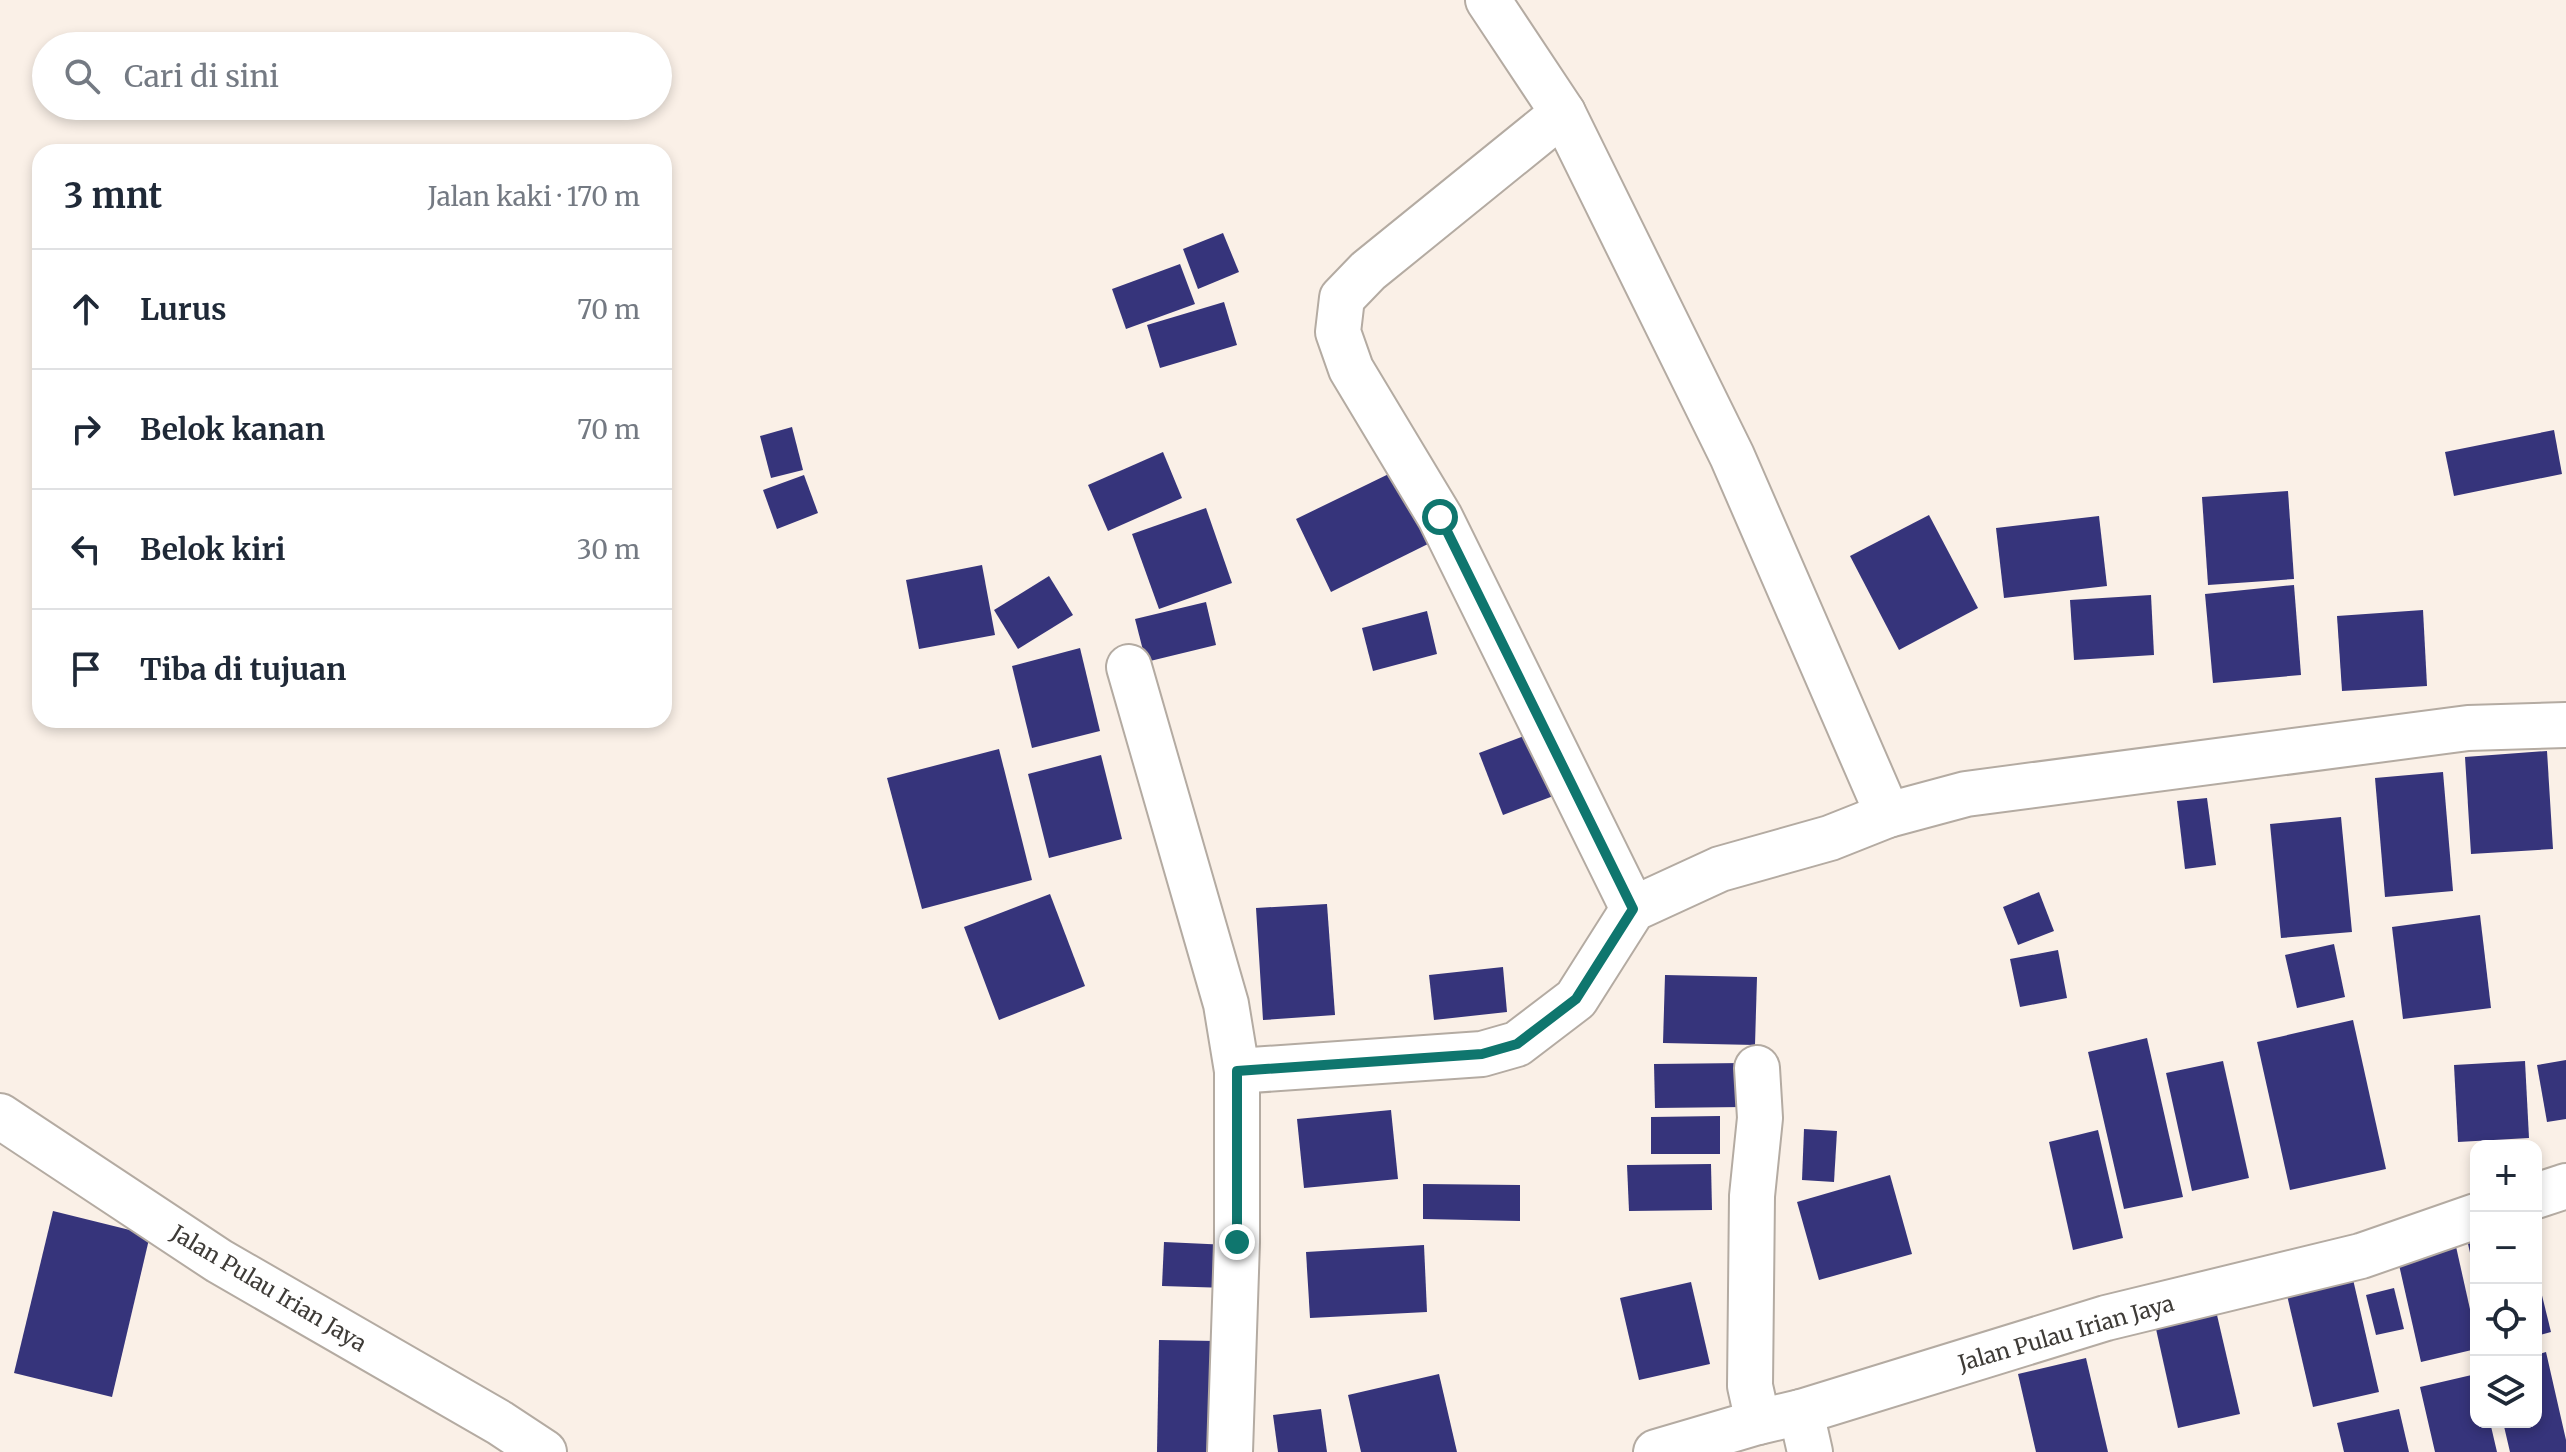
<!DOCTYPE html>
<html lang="id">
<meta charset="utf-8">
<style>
:root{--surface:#fff;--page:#f2f2f3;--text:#1f2937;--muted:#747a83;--line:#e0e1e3}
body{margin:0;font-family:Merriweather,serif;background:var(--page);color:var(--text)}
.controls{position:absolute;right:24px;bottom:24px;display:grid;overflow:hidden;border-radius:16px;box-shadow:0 4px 12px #0003}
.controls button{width:72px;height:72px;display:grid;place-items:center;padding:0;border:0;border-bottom:2px solid var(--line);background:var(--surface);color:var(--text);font:40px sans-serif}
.stop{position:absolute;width:24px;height:24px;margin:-18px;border:6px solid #0f766e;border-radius:50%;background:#fff}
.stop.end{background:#0f766e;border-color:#fff;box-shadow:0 2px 8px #0008}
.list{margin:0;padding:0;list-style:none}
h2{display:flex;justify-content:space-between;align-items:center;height:104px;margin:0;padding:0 32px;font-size:34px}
h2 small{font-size:26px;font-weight:400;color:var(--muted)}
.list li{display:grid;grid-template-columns:52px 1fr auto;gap:24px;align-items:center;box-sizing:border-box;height:120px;padding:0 32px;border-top:2px solid var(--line)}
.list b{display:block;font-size:30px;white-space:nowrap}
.list em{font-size:26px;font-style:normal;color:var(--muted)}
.icon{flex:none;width:44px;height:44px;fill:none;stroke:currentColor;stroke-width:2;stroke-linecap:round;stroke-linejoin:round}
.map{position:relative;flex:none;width:2566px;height:1452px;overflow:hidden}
.search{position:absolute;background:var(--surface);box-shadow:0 4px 12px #0003;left:32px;top:32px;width:640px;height:88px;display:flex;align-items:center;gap:20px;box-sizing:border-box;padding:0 28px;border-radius:44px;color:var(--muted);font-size:30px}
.panel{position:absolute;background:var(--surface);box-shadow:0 4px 12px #0003;left:32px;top:144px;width:640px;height:584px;border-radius:24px}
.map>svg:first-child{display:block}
</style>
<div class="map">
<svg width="2566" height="1452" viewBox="0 0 2566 1452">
<rect width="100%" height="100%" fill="#faf0e7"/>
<g fill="#36347b">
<path d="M1223 233 1239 272 1198 289 1183 249Z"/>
<path d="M1180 264 1195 304 1126 329 1112 289Z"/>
<path d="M1224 302 1237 345 1160 368 1147 325Z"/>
<path d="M792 427 803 470 771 478 760 436Z"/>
<path d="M2554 430 2562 474 2454 496 2445 452Z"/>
<path d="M1163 452 1182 498 1108 531 1088 485Z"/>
<path d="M1399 469 1434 541 1331 592 1296 519Z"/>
<path d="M804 475 818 513 777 529 763 490Z"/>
<path d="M2288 491 2294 579 2208 585 2202 497Z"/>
<path d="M1206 508 1232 583 1159 609 1132 534Z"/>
<path d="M1929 515 1978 608 1899 650 1850 556Z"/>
<path d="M2099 516 2107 586 2004 598 1996 528Z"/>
<path d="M982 565 995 635 919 649 906 580Z"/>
<path d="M1049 576 1073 615 1018 649 994 610Z"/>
<path d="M2294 585 2301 675 2213 683 2205 594Z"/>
<path d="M2151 595 2154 655 2074 660 2070 600Z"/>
<path d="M1206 602 1216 645 1146 662 1135 619Z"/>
<path d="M2423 610 2427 686 2342 691 2337 616Z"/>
<path d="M1427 611 1437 654 1373 671 1362 628Z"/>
<path d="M1080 648 1100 731 1032 748 1012 666Z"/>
<path d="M1532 733 1556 795 1503 815 1479 753Z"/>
<path d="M999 749 1032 880 922 909 887 778Z"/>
<path d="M2547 751 2553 849 2471 854 2465 757Z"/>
<path d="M1101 755 1122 839 1049 858 1028 774Z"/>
<path d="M2443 772 2453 891 2385 897 2375 778Z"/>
<path d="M2207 798 2216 865 2185 869 2177 801Z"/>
<path d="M2341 817 2352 932 2281 938 2270 824Z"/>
<path d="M2039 892 2054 931 2018 945 2003 907Z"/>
<path d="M1050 894 1085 986 999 1020 964 927Z"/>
<path d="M1327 904 1335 1015 1263 1020 1256 908Z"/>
<path d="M2480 915 2491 1008 2403 1019 2392 927Z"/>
<path d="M2334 944 2345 997 2297 1008 2285 955Z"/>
<path d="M2058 950 2067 998 2020 1007 2010 959Z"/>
<path d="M1503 967 1507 1012 1434 1020 1429 975Z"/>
<path d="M1665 975 1757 977 1755 1045 1663 1043Z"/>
<path d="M2353 1020 2386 1169 2290 1190 2257 1042Z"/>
<path d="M2147 1038 2183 1197 2124 1209 2088 1052Z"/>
<path d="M2566 1060V1119L2547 1122 2537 1065Z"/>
<path d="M2223 1061 2249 1178 2192 1191 2166 1073Z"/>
<path d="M2525 1061 2529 1138 2458 1142 2454 1065Z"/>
<path d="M1743 1063 1744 1107 1655 1108 1654 1064Z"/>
<path d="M1391 1110 1398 1179 1304 1188 1297 1119Z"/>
<path d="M1720 1116V1154H1651V1117Z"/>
<path d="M1804 1129 1837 1131 1834 1182 1802 1180Z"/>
<path d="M2098 1130 2123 1238 2073 1250 2049 1142Z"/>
<path d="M1711 1164 1712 1210 1629 1211 1627 1165Z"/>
<path d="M1890 1175 1912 1254 1819 1280 1797 1202Z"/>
<path d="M1423 1184 1520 1185V1221L1423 1219Z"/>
<path d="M53 1211 150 1235 112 1397 14 1373Z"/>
<path d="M2476 1232V1275H2475L2466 1235Z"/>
<path d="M1164 1242 1229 1245 1228 1288 1162 1286Z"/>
<path d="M2455 1242 2476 1336V1349L2421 1362 2397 1256Z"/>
<path d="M1424 1245 1427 1312 1310 1318 1306 1252Z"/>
<path d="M2536 1271 2551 1332 2536 1336Z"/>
<path d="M2352 1275 2379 1392 2313 1407 2286 1291Z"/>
<path d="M1691 1282 1710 1364 1639 1380 1620 1298Z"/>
<path d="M2394 1288 2404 1329 2376 1335 2366 1295Z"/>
<path d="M2217 1315 2240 1414 2178 1428 2156 1329Z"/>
<path d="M1159 1340 1216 1341 1215 1452H1157Z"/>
<path d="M2546 1352 2566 1440V1452H2510L2503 1422H2536V1355Z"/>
<path d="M2086 1358 2108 1452H2036L2018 1374Z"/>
<path d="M1439 1374 1457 1452H1361L1348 1395Z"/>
<path d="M2476 1374V1422H2490L2497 1452H2435L2420 1387Z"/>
<path d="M1321 1409 1327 1452H1278L1273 1415Z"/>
<path d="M2399 1409 2409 1452H2344L2337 1423Z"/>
</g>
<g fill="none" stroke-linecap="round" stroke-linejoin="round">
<defs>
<g id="street">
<path d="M1488 0 1563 113 1732 456 1888 815"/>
<path d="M1563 113 1368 271 1342 298 1338 332 1351 369 1440 517 1633 909"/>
<path d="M1129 667 1226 1004 1237 1071"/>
<path d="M1757 1068 1760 1118 1752 1196 1750 1386 1758 1422"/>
<path d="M1801 1412 1810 1452"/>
<path d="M1230 1452 1237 1242V1071L1482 1054 1517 1044 1576 999 1633 909 1720 869 1830 838 1888 815 1966 794 2468 728 2566 725"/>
</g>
<g id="secondary">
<path d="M0 1116 219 1261 500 1423 544 1452"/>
<path d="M2536 1196 2566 1186"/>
<path d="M1656 1452 1758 1422 1801 1412 2106 1318 2361 1256 2476 1216"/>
</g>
</defs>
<use href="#street" stroke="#b4aba2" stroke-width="48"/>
<use href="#secondary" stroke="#b4aba2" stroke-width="48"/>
<use href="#street" stroke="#fff" stroke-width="44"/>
<use href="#secondary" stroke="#fff" stroke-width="44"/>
</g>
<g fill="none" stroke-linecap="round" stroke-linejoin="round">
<path stroke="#0f766e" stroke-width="10" d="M1237 1242V1071L1482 1054 1517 1044 1576 999 1633 909 1440 517"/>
</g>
<g text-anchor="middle" stroke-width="8" stroke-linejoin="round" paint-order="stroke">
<g font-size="22" fill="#3e3b37" stroke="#fff">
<text transform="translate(269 1288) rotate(31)" y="8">Jalan Pulau Irian Jaya</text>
<text transform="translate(2066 1333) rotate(-16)" y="8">Jalan Pulau Irian Jaya</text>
</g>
</g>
</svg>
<div class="controls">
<button>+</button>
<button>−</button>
<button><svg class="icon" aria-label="locate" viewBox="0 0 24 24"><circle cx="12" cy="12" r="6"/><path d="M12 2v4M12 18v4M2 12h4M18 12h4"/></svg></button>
<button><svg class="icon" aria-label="layers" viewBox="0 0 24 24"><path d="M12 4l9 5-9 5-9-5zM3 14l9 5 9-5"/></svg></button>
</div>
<div class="stop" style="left:1440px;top:517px"></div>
<div class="stop end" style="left:1237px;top:1242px"></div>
<div class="search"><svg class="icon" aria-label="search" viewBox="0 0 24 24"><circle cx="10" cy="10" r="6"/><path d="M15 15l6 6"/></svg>Cari di sini</div>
<section class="panel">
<h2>3 mnt<small>Jalan kaki · 170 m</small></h2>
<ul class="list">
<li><svg class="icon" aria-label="ahead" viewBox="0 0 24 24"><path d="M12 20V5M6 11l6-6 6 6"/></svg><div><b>Lurus</b></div><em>70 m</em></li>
<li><svg class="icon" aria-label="right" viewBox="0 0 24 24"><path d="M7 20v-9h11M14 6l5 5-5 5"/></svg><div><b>Belok kanan</b></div><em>70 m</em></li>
<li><svg class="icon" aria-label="left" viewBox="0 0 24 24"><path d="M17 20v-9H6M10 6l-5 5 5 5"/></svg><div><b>Belok kiri</b></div><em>30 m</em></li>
<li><svg class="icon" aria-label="arrive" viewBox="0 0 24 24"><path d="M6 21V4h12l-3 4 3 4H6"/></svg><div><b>Tiba di tujuan</b></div></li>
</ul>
</section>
</div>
